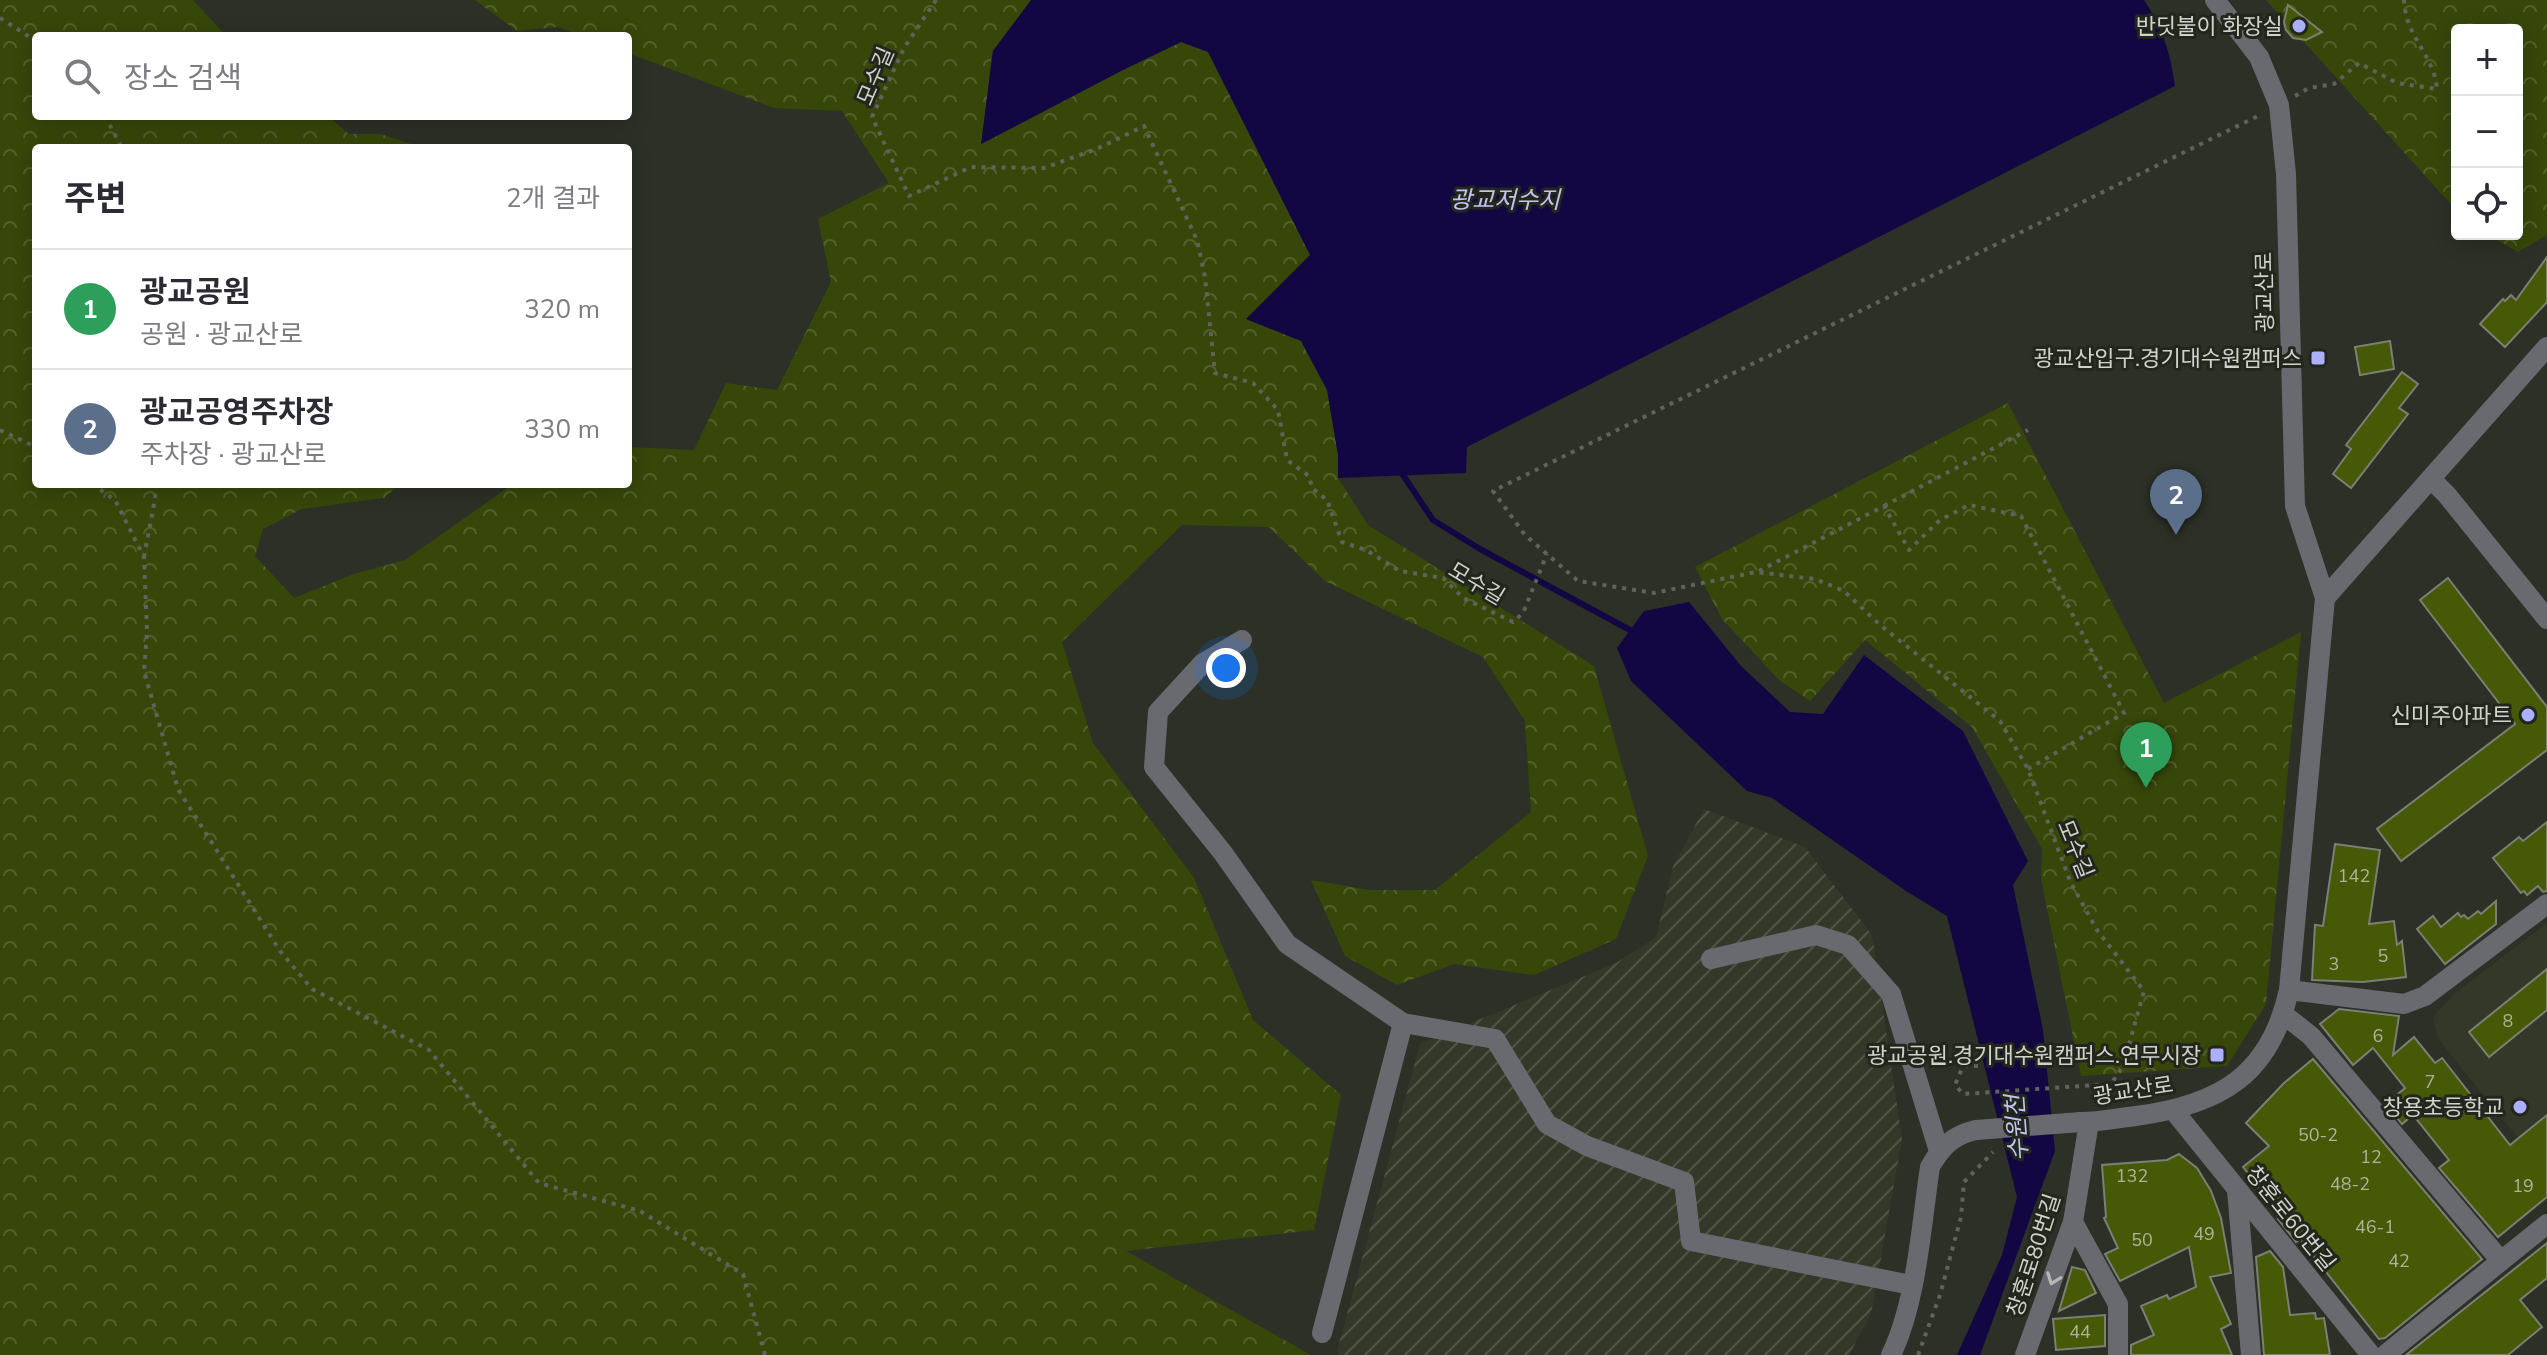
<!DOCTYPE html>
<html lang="ko">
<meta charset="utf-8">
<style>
:root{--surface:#fff;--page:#f7f7f7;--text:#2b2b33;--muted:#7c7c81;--line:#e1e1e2;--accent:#db2777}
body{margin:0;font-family:"Nunito Sans","Noto Sans KR",sans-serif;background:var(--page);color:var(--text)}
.controls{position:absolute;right:24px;top:24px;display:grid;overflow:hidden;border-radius:8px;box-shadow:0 4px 20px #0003}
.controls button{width:72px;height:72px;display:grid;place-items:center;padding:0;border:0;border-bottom:2px solid var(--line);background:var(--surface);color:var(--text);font:40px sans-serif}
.you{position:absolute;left:1226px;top:668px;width:28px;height:28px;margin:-20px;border:6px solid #fff;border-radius:50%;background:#1a73e8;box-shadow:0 0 0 12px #1a73e833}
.badge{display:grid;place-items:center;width:52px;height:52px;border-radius:50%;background:var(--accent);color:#fff;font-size:26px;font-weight:700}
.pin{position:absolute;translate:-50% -66px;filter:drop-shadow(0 2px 4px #0008)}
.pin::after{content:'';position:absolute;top:42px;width:28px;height:24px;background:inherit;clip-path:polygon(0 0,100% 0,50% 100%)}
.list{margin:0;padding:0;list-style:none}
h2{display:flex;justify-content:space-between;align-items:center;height:104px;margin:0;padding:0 32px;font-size:34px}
h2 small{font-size:26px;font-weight:400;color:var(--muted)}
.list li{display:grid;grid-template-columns:52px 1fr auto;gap:24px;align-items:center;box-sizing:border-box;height:120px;padding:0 32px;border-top:2px solid var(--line)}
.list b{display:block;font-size:30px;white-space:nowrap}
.list p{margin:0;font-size:26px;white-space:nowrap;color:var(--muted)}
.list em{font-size:26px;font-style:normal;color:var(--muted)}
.icon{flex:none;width:44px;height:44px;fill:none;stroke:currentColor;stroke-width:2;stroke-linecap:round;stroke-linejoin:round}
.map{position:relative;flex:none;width:2547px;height:1355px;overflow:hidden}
.search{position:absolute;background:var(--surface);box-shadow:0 4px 20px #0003;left:32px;top:32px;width:600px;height:88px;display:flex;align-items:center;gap:20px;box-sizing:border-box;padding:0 28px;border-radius:8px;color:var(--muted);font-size:30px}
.panel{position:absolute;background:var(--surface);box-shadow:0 4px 20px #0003;left:32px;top:144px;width:600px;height:344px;border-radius:8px}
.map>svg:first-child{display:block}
</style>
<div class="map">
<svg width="2547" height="1355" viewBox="0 0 2547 1355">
<defs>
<pattern id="industrial-furrows" width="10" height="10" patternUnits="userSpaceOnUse" patternTransform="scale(2)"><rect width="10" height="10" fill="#333828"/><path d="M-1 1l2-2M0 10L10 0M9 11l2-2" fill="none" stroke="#505446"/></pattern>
<pattern id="forest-crowns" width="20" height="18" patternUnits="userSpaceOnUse" patternTransform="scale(2)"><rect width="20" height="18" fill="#37470a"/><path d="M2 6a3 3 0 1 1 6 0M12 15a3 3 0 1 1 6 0" fill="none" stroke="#53612c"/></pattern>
</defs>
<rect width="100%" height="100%" fill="#2c3026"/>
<path fill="#333828" d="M2547 923V1174L2438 1039 2433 1017 2455 993Z"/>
<path fill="url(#industrial-furrows)" d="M1704 809 1805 847 1872 935 1902 1139 1871 1314 1849 1355H1339L1337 1351 1420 1044 1616 963 1656 937 1673 866Z"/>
<g fill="url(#forest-crowns)">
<path d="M0 0H193L226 36H36V116H328L349 134H381L423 148H36V484H401L384 498 302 509 263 529 255 556 294 598 354 574 405 560 513 484H628V447L694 450 726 383 777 390 831 282 818 219 889 183 842 111 774 108 628 53V36H582L558 27 517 31 475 0H1031L992 52 982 144 1123 70 1181 42 1208 52 1310 255 1246 319 1301 341 1327 390 1338 455V478L1368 525 1594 666 1648 856 1616 939 1534 975 1454 964 1397 985 1345 956 1311 880 1370 890H1435L1531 812 1525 721 1483 657 1325 581 1269 527 1182 525 1062 642 1093 743 1194 878 1253 1020 1341 1095 1314 1230 1126 1251 1311 1355H0Z"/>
<path d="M2266 0H2547V235L2518 252 2487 234H2517V30H2457V211Z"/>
<path d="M2008 403 2164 703 2301 632 2266 1004 2227 1066 2081 1076 2041 879 2042 849 1972 727 1865 640 1810 701 1779 680 1722 619 1695 567Z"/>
</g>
<g fill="#130743">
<path d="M1031 0H2144C2163 30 2170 51 2175 86L1467 447 1466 473 1338 478V455L1327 390 1301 341 1246 319 1310 255 1208 52 1181 42 1123 70 981 144 993 51Z"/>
<path d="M1689 602 1741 666 1790 712 1823 714 1864 655 1963 731 2028 861 2013 885 2043 1030 2055 1151 1980 1355H1957L2002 1255 2017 1197 1947 916 1906 891 1772 798 1747 791 1631 681 1617 648 1644 611Z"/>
</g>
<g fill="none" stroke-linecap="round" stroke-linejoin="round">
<path stroke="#130743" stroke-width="6" d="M1403 475 1433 520 1480 549 1630 630"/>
</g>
<g fill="#455907" stroke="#7b7f74" stroke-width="2">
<path d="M2288 5 2322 32 2306 40 2293 38 2286 30 2284 22Z"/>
<path d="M2547 257V302L2505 347 2480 324 2503 299 2505 301 2511 295 2516 300Z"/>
<path d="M2390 341 2394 369 2360 375 2355 347Z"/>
<path d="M2402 372 2418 384 2399 408 2408 414 2351 488 2333 474 2351 449 2346 445Z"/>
<path d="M2448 578 2547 707V750L2401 861 2377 829 2515 724 2420 600Z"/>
<path d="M2547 822V891L2543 892 2538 886 2527 895 2524 891 2521 893 2493 858 2519 837 2523 841Z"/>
<path d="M2335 844 2380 850 2369 924 2394 921 2397 945 2402 941 2406 977 2363 982 2312 980 2315 925 2323 926Z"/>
<path d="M2496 901V924L2445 964 2417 929 2433 916 2441 927 2458 913 2461 917 2464 915 2468 919 2478 911 2481 914Z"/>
<path d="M2547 969V1010L2489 1057 2469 1032Z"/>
<path d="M2339 1009 2399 1016 2393 1055 2414 1037 2435 1063 2442 1058 2510 1145 2547 1115V1197L2498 1237 2439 1168 2449 1160 2413 1115 2402 1124 2386 1104 2405 1088 2373 1048 2353 1065 2320 1024Z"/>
<path d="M2313 1059 2482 1259 2385 1338 2379 1339 2300 1239 2296 1242 2278 1219 2282 1216 2243 1167 2269 1146 2246 1123 2284 1083Z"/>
<path d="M2179 1154 2197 1168 2211 1191 2221 1218 2231 1273 2210 1277 2231 1324 2221 1329 2232 1355H2131V1345L2154 1335 2141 1306 2167 1295 2169 1299 2196 1287 2189 1247 2120 1281 2105 1254 2118 1248 2104 1218 2106 1217 2102 1165 2167 1160Z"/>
<path d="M2547 1243V1278L2520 1300 2542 1327 2508 1355H2406Z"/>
<path d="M2270 1251 2283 1267 2290 1315 2315 1313 2316 1319 2324 1318 2330 1355H2264L2256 1257Z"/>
<path d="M2072 1267 2085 1270 2096 1293 2059 1311Z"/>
<path d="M2105 1315V1346L2056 1350 2053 1319Z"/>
</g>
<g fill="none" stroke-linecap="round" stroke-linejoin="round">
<g stroke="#60635b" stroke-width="4" stroke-dasharray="4 6" stroke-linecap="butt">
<path d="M936 0 904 48 872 117 909 196 971 167 1044 168 1099 148 1144 126 1197 240 1205 277 1215 373 1253 383 1278 410 1287 460 1309 476 1312 488 1327 500 1342 542 1366 550 1400 571 1443 578 1463 598 1513 622 1523 613 1547 554"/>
<path d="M0 18 36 41"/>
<path d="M2295 96 2309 88 2334 84 2359 63 2397 83 2437 89C2434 54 2406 39 2404 0"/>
<path d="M105 116 122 148"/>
<path d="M0 430 36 447"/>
<path d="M92 484 115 500 144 557 147 633 144 671 178 789 280 951 312 989 429 1050 539 1183 640 1211 743 1274 765 1355"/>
<path d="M1884 506 2028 430"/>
<path d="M144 557 155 499 156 484"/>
<path d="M1759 571 1884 506 1909 550 1940 520 1969 505 2021 516 2124 713 2028 769"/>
<path d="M1978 1066H1963L1955 1085 1963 1094 2111 1084 2123 1066 2144 991 2097 930 2070 881 2028 769 2000 721 1879 624 1844 591 1815 579 1756 572 1654 593 1578 581 1525 535 1493 491 2262 114"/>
<path d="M1918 1355 1940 1295 1961 1217 1964 1182 1993 1152"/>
</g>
<g stroke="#696a6f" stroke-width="20">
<path d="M2431 479 2447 495 2547 619"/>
<path d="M2325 598 2547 347"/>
<path d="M1242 640 1203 663 1158 712 1154 767 1223 853 1287 944 1403 1023 1495 1039 1547 1124 1587 1146 1684 1182 1691 1241 1911 1285"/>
<path d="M1711 959 1816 935 1848 945 1891 994 1939 1151"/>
<path d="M2289 990 2404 1004 2425 996 2547 904"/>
<path d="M2283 1014 2311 1036 2501 1261 2547 1224"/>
<path d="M2174 1111 2371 1355"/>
<path d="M2081 1122C2099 1122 2118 1118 2136 1116 2219 1105 2270 1076 2289 990L2325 598 2295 506 2286 174 2279 105 2259 57 2215 0"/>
<path d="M2237 1190 2251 1355"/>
<path d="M2073 1222 2118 1304V1355"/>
<path d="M1322 1333 1403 1023"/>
<path d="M1891 1355C1917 1301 1921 1226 1930 1167 1941 1147 1953 1135 1976 1130"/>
<path d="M2025 1355 2073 1222 2089 1122"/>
<path d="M2385 1355 2501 1261"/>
</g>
<path stroke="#696a6f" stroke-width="20" d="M1976 1130 2081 1122"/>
</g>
<defs><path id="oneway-chevron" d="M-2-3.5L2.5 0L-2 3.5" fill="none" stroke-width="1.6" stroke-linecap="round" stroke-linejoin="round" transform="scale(2)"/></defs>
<use stroke="#b6b8b5" href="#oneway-chevron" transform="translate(2053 1279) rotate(110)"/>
<g fill="#acaffb" stroke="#23261d" stroke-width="3">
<circle cx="2299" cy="26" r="8"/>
<rect x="2310" y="350" width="16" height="16" rx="4"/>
<circle cx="2528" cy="715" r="8"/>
<rect x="2209" y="1047" width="16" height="16" rx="4"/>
<circle cx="2520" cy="1107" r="8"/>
</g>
<g text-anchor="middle" stroke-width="6" stroke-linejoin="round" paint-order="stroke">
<g font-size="18" fill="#adb49b">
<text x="2354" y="882">142</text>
<text x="2383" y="962">5</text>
<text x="2334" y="970">3</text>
<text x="2508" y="1027">8</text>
<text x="2378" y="1042">6</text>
<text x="2430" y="1088">7</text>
<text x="2318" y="1141">50-2</text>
<text x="2371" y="1163">12</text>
<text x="2132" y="1182">132</text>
<text x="2350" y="1190">48-2</text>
<text x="2523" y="1192">19</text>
<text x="2375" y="1233">46-1</text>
<text x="2204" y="1240">49</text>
<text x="2142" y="1246">50</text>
<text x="2399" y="1267">42</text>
<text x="2080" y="1338">44</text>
</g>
<g font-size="22" fill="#d0d2cc" stroke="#23261d" text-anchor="end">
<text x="2283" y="34">반딧불이 화장실</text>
<text x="2302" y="366">광교산입구.경기대수원캠퍼스</text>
<text x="2512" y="723">신미주아파트</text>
<text x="2201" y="1063">광교공원.경기대수원캠퍼스.연무시장</text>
<text x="2504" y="1115">창용초등학교</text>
</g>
<g font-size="22" fill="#d0d2cc" stroke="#23261d">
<text transform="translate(875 76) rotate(-67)" y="8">모수길</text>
<text transform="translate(2264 292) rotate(-91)" y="8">광교산로</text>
<text transform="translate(1477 583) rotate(31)" y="8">모수길</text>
<text transform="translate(2076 849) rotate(68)" y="8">모수길</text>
<text transform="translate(2133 1090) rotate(-9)" y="8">광교산로</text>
<text transform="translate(2291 1218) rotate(51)" y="8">창훈로60번길</text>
<text transform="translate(2033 1255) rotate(-72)" y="8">창훈로80번길</text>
</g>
<g font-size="24" font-style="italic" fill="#c1c4f1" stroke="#23261d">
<text x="1505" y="208">광교저수지</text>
<text transform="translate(2017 1128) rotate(-94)" y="8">수원천</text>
</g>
</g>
</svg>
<div class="controls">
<button>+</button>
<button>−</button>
<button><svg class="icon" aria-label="locate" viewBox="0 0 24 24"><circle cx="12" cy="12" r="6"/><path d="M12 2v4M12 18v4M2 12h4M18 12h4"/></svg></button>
</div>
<div class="you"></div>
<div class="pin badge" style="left:2146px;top:788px;background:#2e9e5b">1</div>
<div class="pin badge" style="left:2176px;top:535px;background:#5c6f8a">2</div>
<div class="search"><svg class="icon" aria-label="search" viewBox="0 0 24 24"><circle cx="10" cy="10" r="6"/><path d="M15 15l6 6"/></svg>장소 검색</div>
<section class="panel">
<h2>주변<small>2개 결과</small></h2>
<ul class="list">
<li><span class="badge" style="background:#2e9e5b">1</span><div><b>광교공원</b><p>공원 · 광교산로</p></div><em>320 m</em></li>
<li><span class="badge" style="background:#5c6f8a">2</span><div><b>광교공영주차장</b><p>주차장 · 광교산로</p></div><em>330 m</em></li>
</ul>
</section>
</div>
